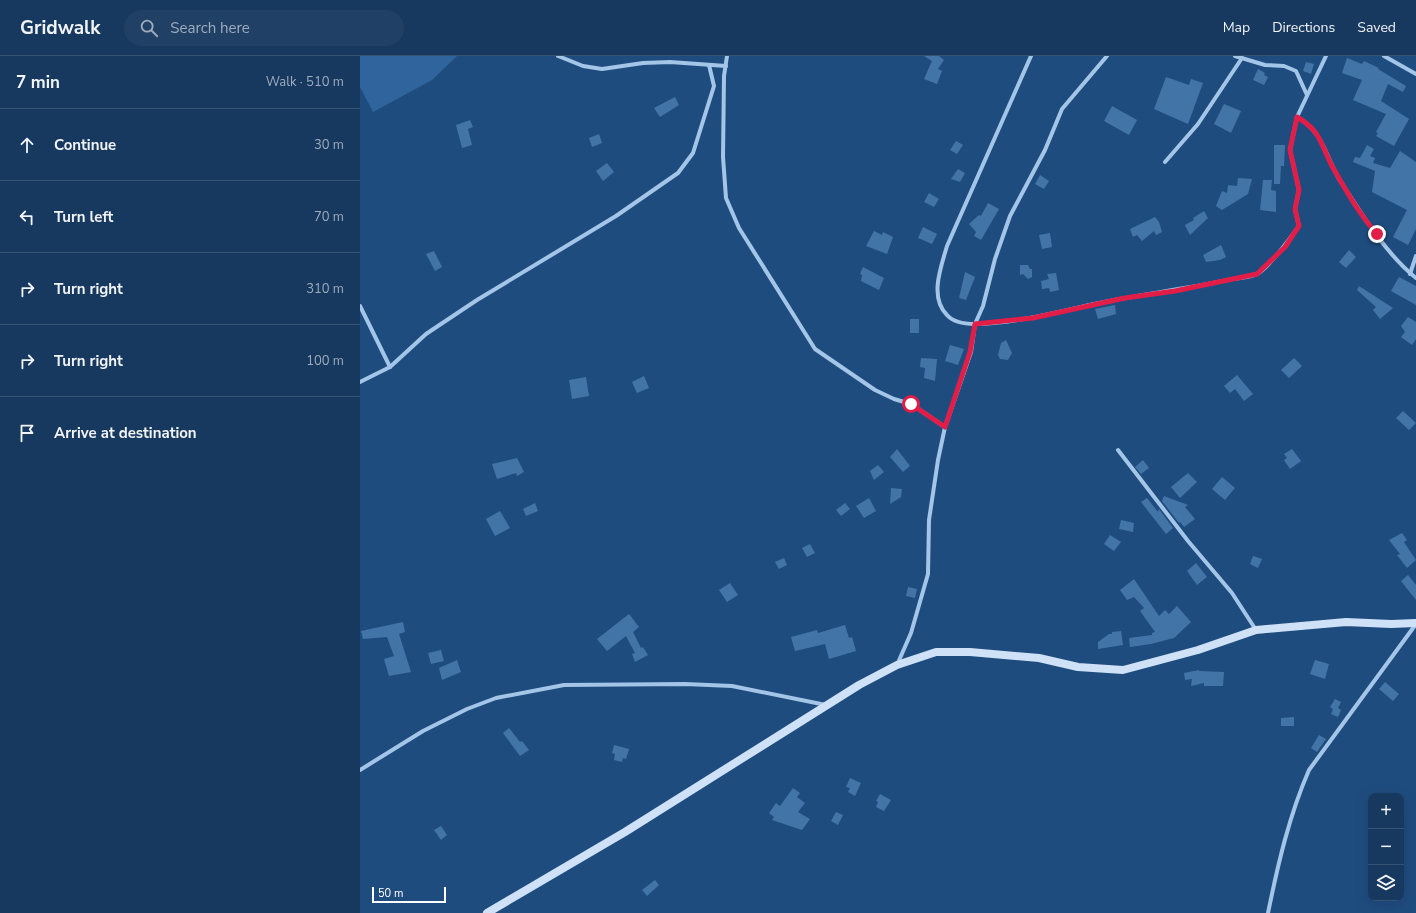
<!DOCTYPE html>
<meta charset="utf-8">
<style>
:root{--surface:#17395f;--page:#204065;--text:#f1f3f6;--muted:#9eacbd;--line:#365374}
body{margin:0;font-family:"Nunito Sans",sans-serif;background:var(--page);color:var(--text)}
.controls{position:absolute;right:12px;bottom:12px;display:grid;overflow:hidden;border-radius:8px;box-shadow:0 4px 16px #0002}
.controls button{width:36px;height:36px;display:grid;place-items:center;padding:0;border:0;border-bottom:1px solid var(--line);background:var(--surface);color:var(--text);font:20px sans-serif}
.scale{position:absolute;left:12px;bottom:10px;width:74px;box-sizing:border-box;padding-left:4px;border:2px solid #fff;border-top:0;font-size:11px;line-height:14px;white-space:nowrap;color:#fff;-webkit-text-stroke:3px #1f4c7f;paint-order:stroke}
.stop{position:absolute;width:12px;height:12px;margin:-9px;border:3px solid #e11d48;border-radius:50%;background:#fff}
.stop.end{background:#e11d48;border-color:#fff;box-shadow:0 1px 4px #0008}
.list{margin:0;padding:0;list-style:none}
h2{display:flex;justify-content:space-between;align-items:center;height:52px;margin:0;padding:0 16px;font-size:17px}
h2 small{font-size:13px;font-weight:400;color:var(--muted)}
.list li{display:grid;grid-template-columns:26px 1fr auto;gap:12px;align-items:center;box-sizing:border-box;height:72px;padding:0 16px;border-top:1px solid var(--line)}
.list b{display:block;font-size:15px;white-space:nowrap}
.list em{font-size:13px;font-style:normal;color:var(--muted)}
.icon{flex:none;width:22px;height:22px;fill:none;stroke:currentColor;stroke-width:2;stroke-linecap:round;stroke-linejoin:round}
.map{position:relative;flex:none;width:1056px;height:857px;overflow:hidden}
header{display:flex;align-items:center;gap:24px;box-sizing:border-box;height:56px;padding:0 20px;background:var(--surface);border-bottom:1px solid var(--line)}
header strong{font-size:19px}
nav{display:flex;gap:22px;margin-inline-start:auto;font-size:14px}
.search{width:280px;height:36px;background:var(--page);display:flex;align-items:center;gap:10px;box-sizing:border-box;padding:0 14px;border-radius:22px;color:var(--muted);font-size:15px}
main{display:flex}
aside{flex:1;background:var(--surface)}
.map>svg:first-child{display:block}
</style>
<header>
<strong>Gridwalk</strong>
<div class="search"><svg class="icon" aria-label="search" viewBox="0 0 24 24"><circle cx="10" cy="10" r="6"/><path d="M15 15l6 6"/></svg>Search here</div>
<nav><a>Map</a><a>Directions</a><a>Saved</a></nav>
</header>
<main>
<aside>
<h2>7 min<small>Walk · 510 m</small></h2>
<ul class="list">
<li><svg class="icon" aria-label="ahead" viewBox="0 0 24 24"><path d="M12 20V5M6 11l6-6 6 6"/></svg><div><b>Continue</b></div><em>30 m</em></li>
<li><svg class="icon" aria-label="left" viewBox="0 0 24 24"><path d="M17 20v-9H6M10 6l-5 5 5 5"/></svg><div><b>Turn left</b></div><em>70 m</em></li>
<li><svg class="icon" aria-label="right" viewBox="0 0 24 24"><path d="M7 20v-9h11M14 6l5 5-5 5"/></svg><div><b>Turn right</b></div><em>310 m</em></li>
<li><svg class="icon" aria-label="right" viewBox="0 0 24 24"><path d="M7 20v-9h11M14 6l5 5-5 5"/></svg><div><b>Turn right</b></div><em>100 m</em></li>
<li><svg class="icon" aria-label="arrive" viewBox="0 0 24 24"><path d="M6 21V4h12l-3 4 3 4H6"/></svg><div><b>Arrive at destination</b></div></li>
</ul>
</aside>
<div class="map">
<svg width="1056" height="857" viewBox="0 0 1056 857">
<rect width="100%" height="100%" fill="#1f4c7f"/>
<path fill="#2f649c" d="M0 0H97L72 24 13 56 0 31Z"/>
<g fill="#4374a7">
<path d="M564 0H579L584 4 578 13 582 15 577 28 564 23 572 5Z"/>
<path d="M987 2 1002 8 1004 5 1019 12 1018 13 1046 30 1043 36 1028 28 1021 45 1049 63 1034 90 1016 80 1018 77 1016 76 1026 58 993 44 1002 24 982 17Z"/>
<path d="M946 6 954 8 951 18 943 15Z"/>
<path d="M898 13 905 17 904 19 908 21 904 29 893 24Z"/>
<path d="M806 21 829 29 831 23 843 27 828 68 794 53Z"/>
<path d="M315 41 319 49 300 61 294 52Z"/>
<path d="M864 48 881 55 871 77 854 68Z"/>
<path d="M752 50 777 64 769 79 744 65Z"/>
<path d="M110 64 113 71 108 73 112 89 102 92 96 69Z"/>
<path d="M239 78 242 87 232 91 229 82Z"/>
<path d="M596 85 603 89 597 98 590 94Z"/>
<path d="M914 89H925L924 110H921L920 128H914Z"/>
<path d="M1007 89 1014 93 1010 100 1015 102 1013 107 1030 112 1040 95 1056 106V173L1048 189 1033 181 1047 154 1012 136 1015 115 993 106 995 101 1000 102Z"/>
<path d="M247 107 254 116 243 125 236 115Z"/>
<path d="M598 113 605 117 600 126 591 123Z"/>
<path d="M680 119 689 125 684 133 675 128Z"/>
<path d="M878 122 892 123 888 138 862 154 856 150 862 135 867 137 868 129 877 130Z"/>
<path d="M903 124H912L911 134 916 135V156L900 154Z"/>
<path d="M569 137 579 143 574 151 564 146Z"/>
<path d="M628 147 639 153 621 184 614 180 616 176 609 168 619 159 621 160Z"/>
<path d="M844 155 848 162 830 179 825 169 834 164 833 162Z"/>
<path d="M795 161 799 166 802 176 796 179 794 175 782 185 777 179 773 181 770 173Z"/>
<path d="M563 171 577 178 572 188 558 182Z"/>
<path d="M514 175 522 179 523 176 533 181 527 198 506 190Z"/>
<path d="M690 177 692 191 682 193 679 179Z"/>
<path d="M861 189 866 201 860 204 846 206 843 199Z"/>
<path d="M989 194 996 201 986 212 979 206Z"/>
<path d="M74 195 82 211 75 215 66 198Z"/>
<path d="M660 209H668L670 213H672V221L668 223 663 218 660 219Z"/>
<path d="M503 211 524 222 519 234 501 225 502 219 500 218Z"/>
<path d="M605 216 615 221 606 244 599 242Z"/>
<path d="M696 217 699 234 690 236 689 232 682 233 681 225 689 223 687 218Z"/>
<path d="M1039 221 1056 230V249L1031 235Z"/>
<path d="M999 230 1033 252 1020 263 1013 254 1016 251 997 234Z"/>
<path d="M755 249 756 258 738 263 735 253Z"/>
<path d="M1048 261 1056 266V283L1052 289 1041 281 1045 276 1041 270Z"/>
<rect x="550" y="263" width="9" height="14"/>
<path d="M646 284 652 297 648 304 640 303 638 299 641 287Z"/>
<path d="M590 289 604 293 598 309 585 305Z"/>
<path d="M561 302 577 303 575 325 564 322 565 312 560 311Z"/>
<path d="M934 302 942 310 929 322 921 314Z"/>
<path d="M877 319 893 338 884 345 875 333 870 337 864 330Z"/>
<path d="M284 320 289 332 277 337 272 326Z"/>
<path d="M226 321 229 340 212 343 209 324Z"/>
<path d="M1043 355 1056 367 1049 374 1036 362Z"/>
<path d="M537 393 550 410 543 416 530 401Z"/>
<path d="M932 393 941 405 930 413 924 404 927 402 924 398Z"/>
<path d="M157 402 164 416 157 420 156 417 137 423 132 408Z"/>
<path d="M783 404 789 412 781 418 775 411Z"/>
<path d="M518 409 524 416 514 424 510 415Z"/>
<path d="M828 417 837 426 820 442 811 431Z"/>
<path d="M862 421 875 432 865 444 852 433Z"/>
<path d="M531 432 542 433 541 441 530 448Z"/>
<path d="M804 440 828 449 825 451 835 463 824 471 820 466 819 467 802 445Z"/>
<path d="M509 442 516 455 504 462 496 450Z"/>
<path d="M787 442 798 456 799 453 813 472 806 478 781 446Z"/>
<path d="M175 447 178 455 166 460 163 453Z"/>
<path d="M485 447 490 453 481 460 476 454Z"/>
<path d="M140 455 150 472 135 480 126 463Z"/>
<path d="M761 464 774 467 773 476 759 473Z"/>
<path d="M1042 477 1047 484 1044 486 1056 504 1047 512 1037 499 1040 498 1029 484Z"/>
<path d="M750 479 761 486 754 495 744 488Z"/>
<path d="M450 488 455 497 447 501 442 492Z"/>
<path d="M893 500 902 503 898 512 890 508Z"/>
<path d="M424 502 427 509 419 513 415 506Z"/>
<path d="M836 507 847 521 837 529 827 515Z"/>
<path d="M1048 519 1056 529V544L1041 525Z"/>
<path d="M774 523 799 560 805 554 809 558 817 550 831 566 814 582 791 588 770 591 769 582 792 579V577L795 576 780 555 784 552 774 541 767 544 760 534Z"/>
<path d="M370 527 378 539 367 546 359 534Z"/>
<path d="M548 531 557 533 555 542 546 540Z"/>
<path d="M269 558 279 571 273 576 281 592 283 591 288 599 275 606 272 598 275 597 266 580 247 595 237 583Z"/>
<path d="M43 566 45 576 39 578 51 616 29 620 24 603 34 600 27 581 3 583 1 575Z"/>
<path d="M485 569 489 582 492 581 496 595 469 603 465 588 435 595 431 581 457 574 458 577Z"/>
<path d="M761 575 763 589 738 593V586L749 578H752V576Z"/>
<path d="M81 594 84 605 71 608 68 597Z"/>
<path d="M97 604 101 616 82 624 79 612Z"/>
<path d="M955 604 969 608 965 623 950 618Z"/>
<path d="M839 614V615L864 616 863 630H844V627L831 630 832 623 825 624 824 617Z"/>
<path d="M1025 626 1039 638 1033 645 1019 633Z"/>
<path d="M975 643 981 646 978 652 981 654 978 661 971 658 973 653 970 651Z"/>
<path d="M934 661V670H921V662Z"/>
<path d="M149 672 160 686 162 685 169 694 160 700 143 677Z"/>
<path d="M959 679 966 683 957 696 951 692Z"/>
<path d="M254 689 269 693 266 703 263 702 262 706 254 704 255 698 252 697Z"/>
<path d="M490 722 501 727 495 740 488 736 490 732 486 731Z"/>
<path d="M433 732 440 737 437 741 445 747 438 756 450 763 442 774 412 764 414 761 409 757 416 747 420 750Z"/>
<path d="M520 738 531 744 524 755 516 751 518 746 516 745Z"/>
<path d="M476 756 483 759 478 769 471 765Z"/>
<path d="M81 770 87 779 81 784 74 774Z"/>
<path d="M295 824 299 829 287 840 282 834Z"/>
</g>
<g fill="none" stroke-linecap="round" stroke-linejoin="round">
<g stroke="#a3c5e8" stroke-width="4">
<path d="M198 0 223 10 242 13 283 7 310 6 366 10"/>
<path d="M367 0 364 20 363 101 366 142 379 172 455 293 515 334 534 343 551 348 585 371"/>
<path d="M671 0 587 190C581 211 569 241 587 259 594 267 605 268 615 268 667 267 715 250 766 242 800 236 834 231 868 224 876 222 890 222 897 218 910 211 930 182 939 170L935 153 939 134 930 94 937 61 966 0"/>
<path d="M875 0 905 9 924 10 936 15 947 39"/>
<path d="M1024 0 1056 18"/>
<path d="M937 61C964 77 964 97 979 123 1001 157 1025 197 1056 222"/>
<path d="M805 106 838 68 882 2"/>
<path d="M1050 218 1056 200"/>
<path d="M0 250 30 311"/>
<path d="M0 326 30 311 66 278 117 244 256 160 318 117 333 97 354 30 349 9"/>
<path d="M758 394 828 485 872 537 896 574"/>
<path d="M537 609 551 577 568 518 569 464 578 404 585 371 611 296 615 268 623 250 635 203 650 160 685 94 702 53 747 0"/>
<path d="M0 714 63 675 107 653 136 642 204 629 325 628 372 630 466 649"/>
<path d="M908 857C918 808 929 760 949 714L1056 568"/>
</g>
<path stroke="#cee1f6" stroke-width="8" d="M127 857 265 776 499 629 537 609 576 596H610L679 602 718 611 763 614 838 594 896 574 986 566 1031 568 1056 567"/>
</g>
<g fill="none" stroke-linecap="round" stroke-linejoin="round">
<path stroke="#e11d48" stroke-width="5" d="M551 348 585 371 610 296 615 268 673 262 765 242 815 235 897 218 925 191 939 170 935 153 939 134 930 94 937 61C961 75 960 87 972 110 985 133 999 158 1017 178"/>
</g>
</svg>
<div class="controls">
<button>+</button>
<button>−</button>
<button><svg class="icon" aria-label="layers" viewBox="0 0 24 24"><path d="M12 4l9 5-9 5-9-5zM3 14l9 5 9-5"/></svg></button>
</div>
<div class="scale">50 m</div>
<div class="stop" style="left:551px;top:348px"></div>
<div class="stop end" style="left:1017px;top:178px"></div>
</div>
</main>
